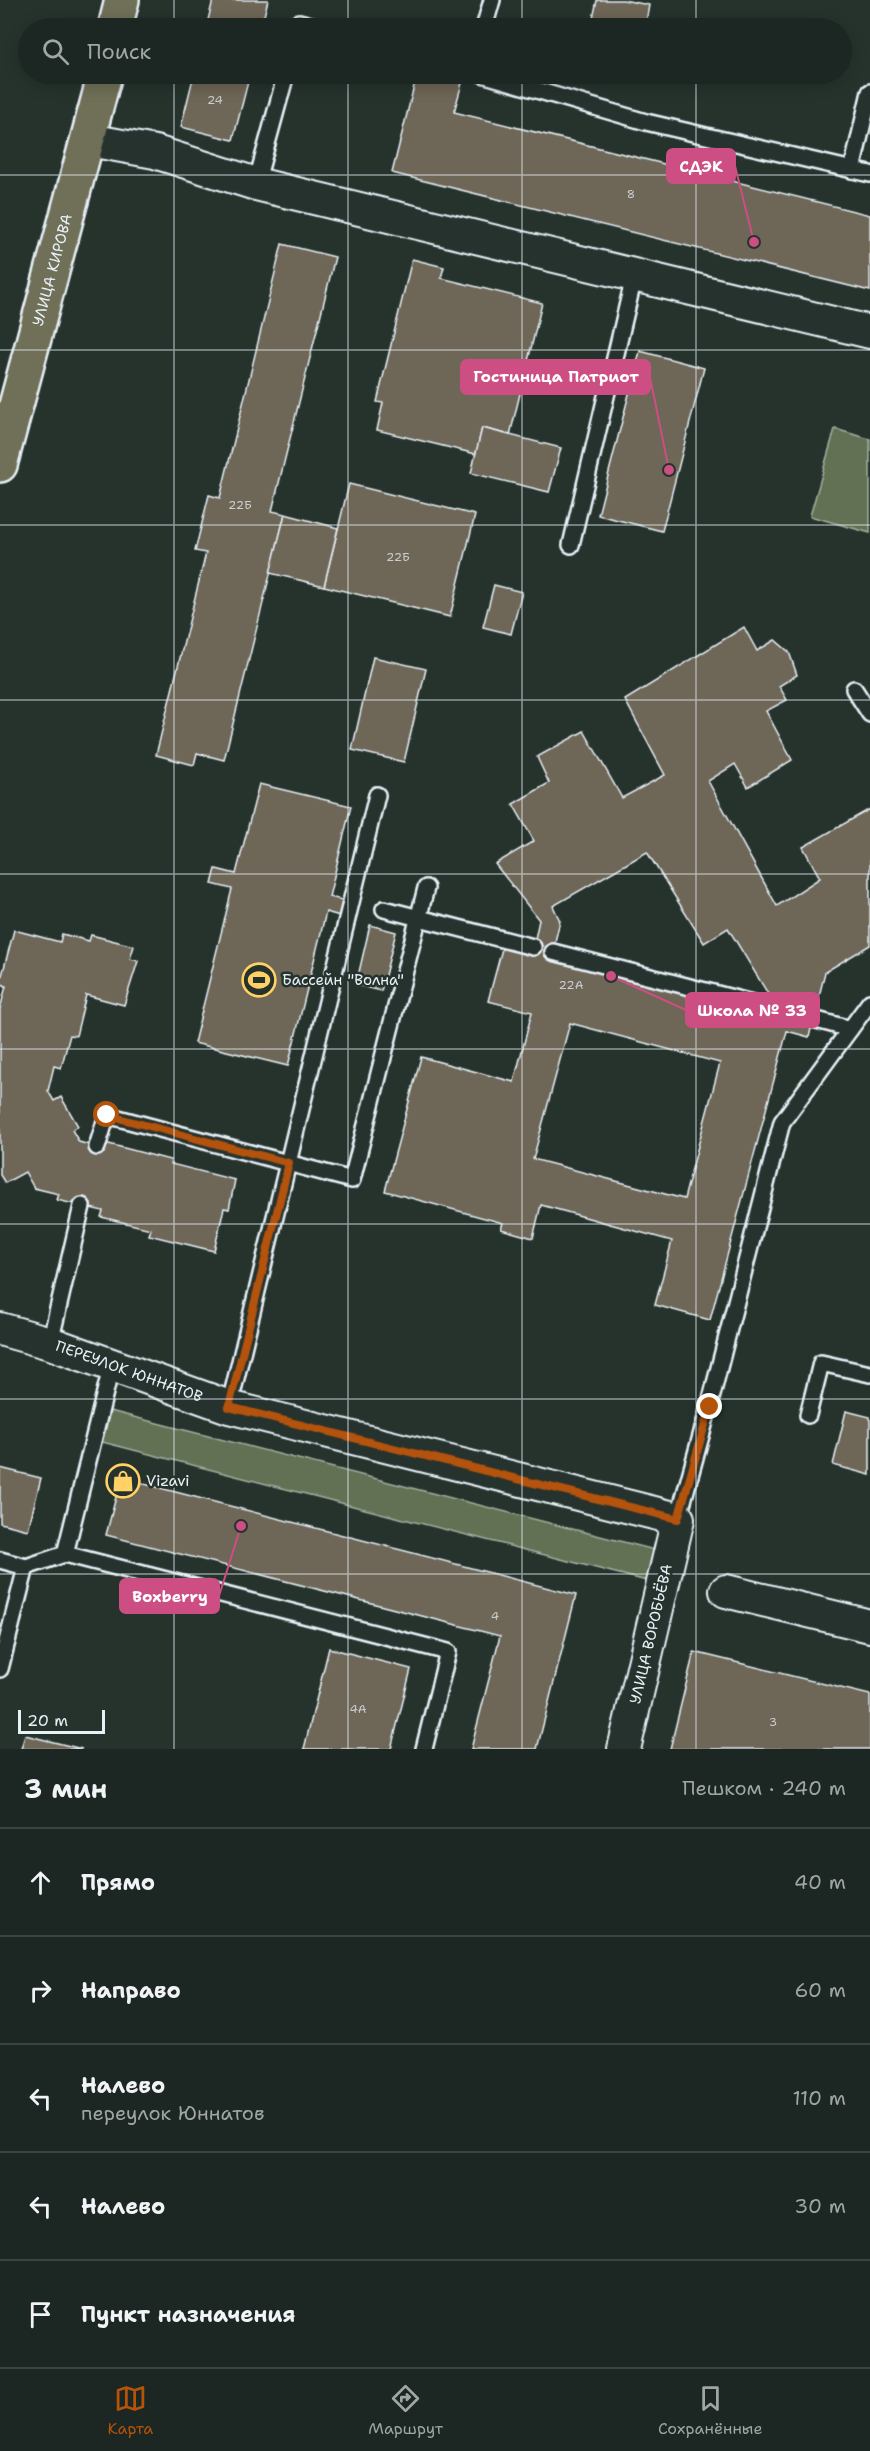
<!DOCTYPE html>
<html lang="ru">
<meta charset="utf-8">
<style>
:root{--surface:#1c2622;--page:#29322f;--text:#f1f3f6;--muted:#a0a5a5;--line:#3a4340;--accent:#b45309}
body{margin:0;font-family:"Shantell Sans",sans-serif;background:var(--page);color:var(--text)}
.scale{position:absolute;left:18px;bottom:15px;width:87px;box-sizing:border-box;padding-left:6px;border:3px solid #e8f1f8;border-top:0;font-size:16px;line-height:21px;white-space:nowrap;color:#e8f1f8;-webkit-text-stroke:4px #26332d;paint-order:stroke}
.stop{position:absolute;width:18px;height:18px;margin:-14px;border:4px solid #b45309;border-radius:50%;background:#fff}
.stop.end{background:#b45309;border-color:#fff;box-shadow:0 2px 6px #0008}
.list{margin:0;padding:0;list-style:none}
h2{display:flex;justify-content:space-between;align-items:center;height:78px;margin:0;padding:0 24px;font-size:26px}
h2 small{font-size:20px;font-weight:400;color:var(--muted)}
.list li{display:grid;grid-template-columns:39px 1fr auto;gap:18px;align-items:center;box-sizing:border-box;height:108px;padding:0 24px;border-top:2px solid var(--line)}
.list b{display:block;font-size:22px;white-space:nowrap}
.list p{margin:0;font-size:20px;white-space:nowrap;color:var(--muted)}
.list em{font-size:20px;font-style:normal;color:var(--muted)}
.icon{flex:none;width:33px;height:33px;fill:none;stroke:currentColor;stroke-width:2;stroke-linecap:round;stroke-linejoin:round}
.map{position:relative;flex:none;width:870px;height:1749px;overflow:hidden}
.search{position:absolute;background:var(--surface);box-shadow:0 3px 15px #0003;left:18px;right:18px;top:18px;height:66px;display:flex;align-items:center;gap:15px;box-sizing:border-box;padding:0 21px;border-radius:33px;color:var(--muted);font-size:22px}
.sheet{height:618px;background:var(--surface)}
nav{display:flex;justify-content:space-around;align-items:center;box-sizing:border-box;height:84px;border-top:2px solid var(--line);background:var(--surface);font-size:16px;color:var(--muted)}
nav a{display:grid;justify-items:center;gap:3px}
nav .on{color:var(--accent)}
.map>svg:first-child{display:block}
</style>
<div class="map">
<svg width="870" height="1749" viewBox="0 0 870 1749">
<rect width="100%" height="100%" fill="#26332d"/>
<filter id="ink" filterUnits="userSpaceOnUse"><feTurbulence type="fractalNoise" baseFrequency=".0167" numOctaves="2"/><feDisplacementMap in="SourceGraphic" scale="12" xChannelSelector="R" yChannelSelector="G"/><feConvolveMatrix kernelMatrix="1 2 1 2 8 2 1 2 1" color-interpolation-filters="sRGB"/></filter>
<g filter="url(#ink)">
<g fill="#627152" stroke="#a5b1a5" stroke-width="1.5">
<path d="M835 429 870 439V533L810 516Z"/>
<path d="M110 1411 655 1550 647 1581 102 1442Z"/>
</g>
<g fill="#6e6657" stroke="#e8f1f8" stroke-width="1.5" fill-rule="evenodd">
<path d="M213 0H268L261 28H206Z"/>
<path d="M597 0H623L649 5 645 28H591Z"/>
<path d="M194 74H250L233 140 181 127Z"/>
<path d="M417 74 464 76 454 112 870 215V291L392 173Z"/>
<path d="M282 244 335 257 272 511 285 514 224 760 197 753 194 765 156 755 206 553 195 551 209 495 220 498Z"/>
<path d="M412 259 444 267 441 278 542 303 510 435 482 428 476 454 377 430 383 403 377 402Z"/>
<path d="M640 351 704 368 662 531 598 515Z"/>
<path d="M482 428 561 448 549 492 471 473Z"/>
<path d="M349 484 475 515 450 617 324 586Z"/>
<path d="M285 514 338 528 324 586 270 573Z"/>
<path d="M494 585 522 592 511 634 483 627Z"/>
<path d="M744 627 757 651 775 640 789 652 797 675 779 686 787 700 766 711 792 760 748 787 735 764 708 781 777 906 820 878 803 847 870 809V945L825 972 809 1037 787 1031 710 1320 655 1305 672 1241 541 1205 533 1238 501 1229 503 1223 385 1191 421 1057 514 1082 532 1012 488 1001 503 945 532 953 539 920 495 864 534 841 513 804 549 783 537 757 584 731 622 798 665 775 625 700ZM647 852 704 943 728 928 770 997 765 1016 551 958 560 921 553 906ZM570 1023 720 1063 684 1199 533 1159Z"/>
<path d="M373 657 426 669 404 762 352 750Z"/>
<path d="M259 784 351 806 329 897 347 901 343 917 326 912 288 1066 194 1043 232 889 212 884 216 869 236 874Z"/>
<path d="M370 925 396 932 381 991 356 985Z"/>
<path d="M14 930 60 942 62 934 89 941 91 935 134 946 130 959 138 961 124 1005 86 995 76 1036 70 1035 61 1068 54 1066 48 1091 54 1101 61 1097 78 1126 72 1130 79 1142 104 1149 105 1143 170 1160 171 1164 235 1180 229 1209 224 1208 214 1251 149 1235 151 1229 101 1217 103 1211 57 1200 59 1194 34 1188 25 1172 5 1183 0 1175V1009L6 986 0 983Z"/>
<path d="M846 1411 870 1417V1475L833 1465Z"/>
<path d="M0 1468 41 1478 28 1530 0 1523Z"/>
<path d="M121 1478 576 1595 537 1749H471L500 1636 106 1535Z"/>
<path d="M329 1648 411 1669 391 1749H304Z"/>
<path d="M694 1652 870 1695V1749H670Z"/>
<path d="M25 1735 82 1749H21Z"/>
</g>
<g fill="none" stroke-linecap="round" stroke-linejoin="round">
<defs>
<g id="service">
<path d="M297 28 299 22 322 28"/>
<path d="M484 28 492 0"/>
<path d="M482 74 646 122 870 174"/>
<path d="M852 170 870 92"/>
<path d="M256 184 286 74"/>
<path d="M571 545 635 273"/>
<path d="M854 689 870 714"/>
<path d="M384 909 533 947"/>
<path d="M553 952 768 1007"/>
<path d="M813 1019 850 1029"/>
<path d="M97 1147 107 1115 352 1180 426 888"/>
<path d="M50 1343 82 1206"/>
<path d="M229 1407 377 795"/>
<path d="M808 1415 821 1363 870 1374"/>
<path d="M678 1519 709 1407 782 1122 870 1002"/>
<path d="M65 1554 448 1652 424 1749"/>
<path d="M0 1560 26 1567 0 1669"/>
<path d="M26 1567 65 1554 112 1364"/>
</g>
<g id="minor">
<path d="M89 140 155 152 256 184 870 332"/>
<path id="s1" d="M0 1329 50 1343 229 1407 678 1519 624 1749"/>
<path d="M726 1591 870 1626"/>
</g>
<g id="primary">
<path d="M115 28 122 0"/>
<path id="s2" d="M0 465 105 74"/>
</g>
</defs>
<use href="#service" stroke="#e8f1f8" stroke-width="20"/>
<use href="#minor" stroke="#e8f1f8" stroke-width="36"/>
<use href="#primary" stroke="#e8f1f8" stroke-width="38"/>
<use href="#service" stroke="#26332d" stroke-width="15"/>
<use href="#minor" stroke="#26332d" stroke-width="32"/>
<use href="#primary" stroke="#706f59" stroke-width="33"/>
</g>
</g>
<g fill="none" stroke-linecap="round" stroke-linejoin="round" filter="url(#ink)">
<path stroke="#b45309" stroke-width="8" d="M107 1115 289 1163 229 1407 678 1519 710 1407"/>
</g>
<path fill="none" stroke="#e8f1f8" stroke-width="1.5" stroke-opacity="0.55" d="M174 0V28M348 0V28M522 0V28M696 0V28M174 74V1749M348 74V1749M522 74V1749M696 74V1749M0 175H870M0 350H870M0 525H870M0 700H870M0 874H870M0 1049H870M0 1224H870M0 1399H870M0 1574H870"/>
<defs>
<symbol id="stadium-ring" viewBox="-11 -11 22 22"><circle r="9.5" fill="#26332d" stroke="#ffd166" stroke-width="1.5"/><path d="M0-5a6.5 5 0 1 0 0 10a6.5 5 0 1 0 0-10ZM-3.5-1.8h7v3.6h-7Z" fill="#ffd166"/></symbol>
<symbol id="shop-ring" viewBox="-11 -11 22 22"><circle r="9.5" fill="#26332d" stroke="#ffd166" stroke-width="1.5"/><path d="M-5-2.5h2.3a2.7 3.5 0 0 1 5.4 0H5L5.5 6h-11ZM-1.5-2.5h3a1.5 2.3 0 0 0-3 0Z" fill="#ffd166"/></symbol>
</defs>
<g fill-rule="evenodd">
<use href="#stadium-ring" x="240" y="961" width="38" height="38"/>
<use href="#shop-ring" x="104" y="1462" width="38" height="38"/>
</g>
<g text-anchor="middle" stroke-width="5" stroke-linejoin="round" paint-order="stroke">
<g font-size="12" fill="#caced0">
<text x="215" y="104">24</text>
<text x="631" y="198">8</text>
<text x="240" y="509">22Б</text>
<text x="398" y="561">22Б</text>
<text x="571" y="989">22А</text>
<text x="495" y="1620">4</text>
<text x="358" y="1713">4А</text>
<text x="773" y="1726">3</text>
</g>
<g font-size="15" fill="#e8f1f8" stroke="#26332d">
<text dy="5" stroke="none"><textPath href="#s2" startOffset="202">УЛИЦА КИРОВА</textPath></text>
<text dy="5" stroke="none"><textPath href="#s1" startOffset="136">ПЕРЕУЛОК ЮННАТОВ</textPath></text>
<text transform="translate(651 1634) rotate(-77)" y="5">УЛИЦА ВОРОБЬЁВА</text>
</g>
<g font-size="15" fill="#e8f1f8" stroke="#26332d" text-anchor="start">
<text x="282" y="985">Бассейн "Волна"</text>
<text x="146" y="1486">Vizavi</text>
</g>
</g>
<path fill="none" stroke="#cc4e82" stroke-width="2" d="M754 242L735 166M669 470L650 377M611 976L686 1010M241 1526L219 1596"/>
<g fill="#cc4e82" stroke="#26332d" stroke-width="2">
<circle cx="754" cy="242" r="6"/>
<circle cx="669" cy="470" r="6"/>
<circle cx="611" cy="976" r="6"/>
<circle cx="241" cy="1526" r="6"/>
</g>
<g fill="#cc4e82" stroke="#cc4e82" stroke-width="2">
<rect x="667" y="149" width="68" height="34" rx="6"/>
<rect x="461" y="360" width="189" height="34" rx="6"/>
<rect x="686" y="993" width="133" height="34" rx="6"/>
<rect x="120" y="1579" width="99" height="34" rx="6"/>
</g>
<g font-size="16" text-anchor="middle" font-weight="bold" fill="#fff">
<text x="701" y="172">СДЭК</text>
<text x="556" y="382">Гостиница Патриот</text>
<text x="752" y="1016">Школа № 33</text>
<text x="170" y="1602">Boxberry</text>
</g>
</svg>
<div class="scale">20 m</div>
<div class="stop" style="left:107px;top:1115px"></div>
<div class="stop end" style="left:710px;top:1407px"></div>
<div class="search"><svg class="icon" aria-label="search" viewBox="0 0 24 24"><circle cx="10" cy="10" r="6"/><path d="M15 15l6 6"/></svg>Поиск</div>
</div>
<section class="sheet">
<h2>3 мин<small>Пешком · 240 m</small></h2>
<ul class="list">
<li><svg class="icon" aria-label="ahead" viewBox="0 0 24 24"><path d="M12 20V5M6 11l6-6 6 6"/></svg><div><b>Прямо</b></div><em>40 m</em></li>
<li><svg class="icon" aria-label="right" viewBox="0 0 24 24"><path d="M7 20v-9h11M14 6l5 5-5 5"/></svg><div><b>Направо</b></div><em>60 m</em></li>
<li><svg class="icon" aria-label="left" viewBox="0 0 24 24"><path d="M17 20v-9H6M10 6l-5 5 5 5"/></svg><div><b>Налево</b><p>переулок Юннатов</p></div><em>110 m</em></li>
<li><svg class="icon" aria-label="left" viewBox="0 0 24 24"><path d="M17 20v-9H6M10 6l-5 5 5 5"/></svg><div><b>Налево</b></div><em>30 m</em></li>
<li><svg class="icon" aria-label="arrive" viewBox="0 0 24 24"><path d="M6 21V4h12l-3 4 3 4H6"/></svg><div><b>Пункт назначения</b></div></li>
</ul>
</section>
<nav>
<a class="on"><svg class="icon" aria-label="map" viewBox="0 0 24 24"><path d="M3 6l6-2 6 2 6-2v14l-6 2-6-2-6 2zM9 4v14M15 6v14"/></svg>Карта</a>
<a><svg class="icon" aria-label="directions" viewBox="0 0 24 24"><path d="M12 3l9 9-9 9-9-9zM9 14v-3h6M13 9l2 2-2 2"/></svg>Маршрут</a>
<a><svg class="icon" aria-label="saved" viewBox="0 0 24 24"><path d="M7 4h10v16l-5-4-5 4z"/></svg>Сохранённые</a>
</nav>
